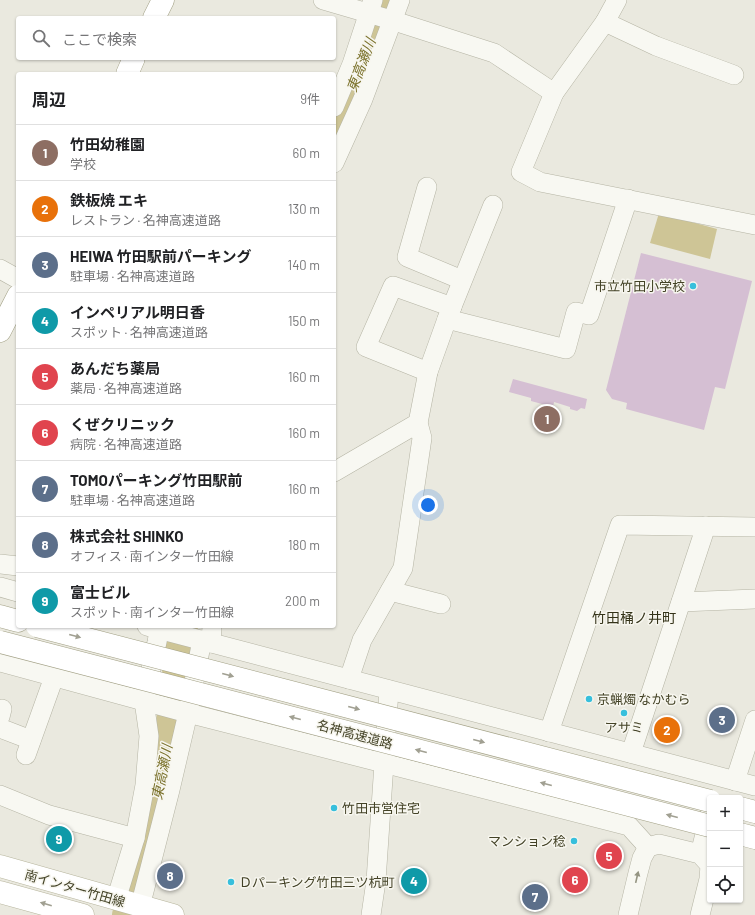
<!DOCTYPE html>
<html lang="ja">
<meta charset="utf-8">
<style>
:root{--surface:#fff;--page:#f2f2f2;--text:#202124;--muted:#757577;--line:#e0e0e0;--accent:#2a6877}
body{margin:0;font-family:Barlow,"Noto Sans JP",sans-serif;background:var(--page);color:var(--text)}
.controls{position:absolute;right:12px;bottom:12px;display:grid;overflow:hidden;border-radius:4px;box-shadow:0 1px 3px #0004}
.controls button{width:36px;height:36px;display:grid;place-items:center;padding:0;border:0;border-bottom:1px solid var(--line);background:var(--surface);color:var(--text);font:20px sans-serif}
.you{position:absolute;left:428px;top:505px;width:14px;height:14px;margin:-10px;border:3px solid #fff;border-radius:50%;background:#1a73e8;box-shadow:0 0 0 6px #1a73e833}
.badge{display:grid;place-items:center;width:26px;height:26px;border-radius:50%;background:var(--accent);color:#fff;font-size:13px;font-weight:700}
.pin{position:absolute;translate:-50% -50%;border:2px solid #fff;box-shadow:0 1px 4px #0006}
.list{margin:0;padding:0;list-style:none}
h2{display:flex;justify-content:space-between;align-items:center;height:52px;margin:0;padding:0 16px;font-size:17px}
h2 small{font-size:13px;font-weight:400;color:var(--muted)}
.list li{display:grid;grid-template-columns:26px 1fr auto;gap:12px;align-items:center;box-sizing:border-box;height:56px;padding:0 16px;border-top:1px solid var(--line)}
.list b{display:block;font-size:15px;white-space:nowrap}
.list p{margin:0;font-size:13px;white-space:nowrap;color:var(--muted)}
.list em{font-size:13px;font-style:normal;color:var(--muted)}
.icon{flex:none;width:22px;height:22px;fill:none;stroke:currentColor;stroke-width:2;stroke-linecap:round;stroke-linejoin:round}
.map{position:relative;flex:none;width:755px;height:915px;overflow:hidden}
.search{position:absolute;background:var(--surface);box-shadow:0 1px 3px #0004;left:16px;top:16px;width:320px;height:44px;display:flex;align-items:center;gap:10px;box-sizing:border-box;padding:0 14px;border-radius:4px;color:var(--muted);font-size:15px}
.panel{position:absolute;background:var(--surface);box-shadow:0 1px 3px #0004;left:16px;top:72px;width:320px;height:556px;border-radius:4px}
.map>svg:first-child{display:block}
</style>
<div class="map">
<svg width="755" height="915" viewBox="0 0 755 915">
<rect width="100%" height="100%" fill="#eae9df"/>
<g fill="#d5bfd3">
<path d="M641 253 752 281 725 389 715 387 704 430 626 409 627 403 612 399 606 390Z"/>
<path d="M513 379 587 399 585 409 581 408 577 411 570 409V407L554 402 553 407 531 401V398L509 392Z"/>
</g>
<path fill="#cec596" d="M659 213 717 229 710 259 650 243Z"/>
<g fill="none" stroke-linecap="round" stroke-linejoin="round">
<g stroke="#cec596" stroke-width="30">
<path d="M334 129 358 78 386 0"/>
<path d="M127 915 156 805 170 730 183 626"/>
</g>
<defs>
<g id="minor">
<path d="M323 0 388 19 494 53 554 93"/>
<path d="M617 0 605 22 554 93 521 172 540 182 755 225"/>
<path d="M605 22 656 46 734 75"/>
<path d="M334 107 352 64 373 0"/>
<path d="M334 163 363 99 400 0"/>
<path d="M427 187 407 257 462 280"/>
<path d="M0 269 18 279"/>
<path d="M447 319 566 349 576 312 589 315 628 199"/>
<path d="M428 372 366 347 393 286 452 307"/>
<path d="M334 472 418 423 428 372 447 319 493 205"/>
<path d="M0 564 18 566"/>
<path d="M0 587 18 592"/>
<path d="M390 591 441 604"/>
<path d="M681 602 755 599"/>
<path d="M147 626 755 786"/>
<path d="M211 643 212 626"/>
<path d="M0 662 188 713 629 826 648 847"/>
<path d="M349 679 362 640 403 568 422 438 418 423"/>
<path d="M0 717 2 709"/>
<path d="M0 728 31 740"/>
<path d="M549 732 620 525 755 527"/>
<path d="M631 753 706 526"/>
<path d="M26 755 54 677"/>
<path d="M735 781 755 720"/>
<path d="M0 795 49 815 135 838"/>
<path d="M700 854 710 814"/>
<path d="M116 900 135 838 145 785 149 736 144 701 157 642 160 626"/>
<path d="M140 907 170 790 188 713 202 640"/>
<path d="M371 915 376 881 389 690"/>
<path d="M628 915 638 873 642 858 648 847 659 844 700 854 710 865 709 879 700 915"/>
</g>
<g id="major">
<path d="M0 866 173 915"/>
<path d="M0 892 83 915"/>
</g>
<g id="highway">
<path d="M154 18 163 0"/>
<path d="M127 74 134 58"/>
<path d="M0 331 18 296"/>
<path d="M0 616 18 621"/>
<path d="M740 808 755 812"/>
<path d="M740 834 755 838"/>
</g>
</defs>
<use href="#minor" stroke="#b5b4a4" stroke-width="20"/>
<use href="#major" stroke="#b7b59d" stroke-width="23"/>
<use href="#highway" stroke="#a2a085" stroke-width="23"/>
<use href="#minor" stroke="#f8f8f2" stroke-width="19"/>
<use href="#major" stroke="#fff" stroke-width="22"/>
<use href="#highway" stroke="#fff" stroke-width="22"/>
<defs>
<g id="highway-bridge">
<path d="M37 626 710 801"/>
<path d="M0 642 710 826"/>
</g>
</defs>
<use href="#highway-bridge" stroke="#a2a085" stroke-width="23" stroke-linecap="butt"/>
<use href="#highway-bridge" stroke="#fff" stroke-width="22"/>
</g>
<defs><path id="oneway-solid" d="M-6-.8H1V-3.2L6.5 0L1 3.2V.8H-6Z"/></defs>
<g fill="#a1a092">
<use href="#oneway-solid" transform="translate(75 636) rotate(15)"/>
<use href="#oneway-solid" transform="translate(228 675) rotate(15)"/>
<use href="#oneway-solid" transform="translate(354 708) rotate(15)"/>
<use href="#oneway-solid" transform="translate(295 718) rotate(-165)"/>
<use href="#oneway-solid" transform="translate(479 741) rotate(15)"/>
<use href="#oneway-solid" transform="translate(421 751) rotate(-165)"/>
<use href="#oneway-solid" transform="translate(546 784) rotate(-165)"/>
<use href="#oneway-solid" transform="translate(672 816) rotate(-165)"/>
<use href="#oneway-solid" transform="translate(46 904) rotate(-164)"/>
</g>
<use fill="#949482" href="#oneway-solid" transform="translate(637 877) rotate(-77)"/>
<g fill="#37bfdc" stroke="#f7f6ef" stroke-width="1.5">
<circle cx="693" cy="286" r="4"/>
<circle cx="589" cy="699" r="4"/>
<circle cx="624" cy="713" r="4"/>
<circle cx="334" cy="808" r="4"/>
<circle cx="574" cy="841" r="4"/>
<circle cx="231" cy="882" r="4"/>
</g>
<g text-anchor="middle" stroke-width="3" stroke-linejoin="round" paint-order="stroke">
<g font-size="13" fill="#434226" stroke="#f7f6ef" text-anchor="start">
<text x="685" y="291" text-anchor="end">市立竹田小学校</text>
<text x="597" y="704">京蝋燭 なかむら</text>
<text x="624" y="732" text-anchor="middle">アサミ</text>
<text x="342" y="813">竹田市営住宅</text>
<text x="566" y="846" text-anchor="end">マンション稔</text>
<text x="239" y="887">Ｄパーキング竹田三ツ杭町</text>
</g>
<g font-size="13" fill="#434226" stroke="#f7f6ef">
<text transform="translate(355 734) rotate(15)" y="5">名神高速道路</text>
<text transform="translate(75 888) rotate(16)" y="5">南インター竹田線</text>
</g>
<g font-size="14" font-style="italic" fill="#7b722c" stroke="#f7f6ef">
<text transform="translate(361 65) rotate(-69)" y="5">東高瀬川</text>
<text transform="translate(162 772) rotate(-79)" y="5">東高瀬川</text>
</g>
<g font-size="14" fill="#343319" stroke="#f7f6ef">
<text x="634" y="623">竹田桶ノ井町</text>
</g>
</g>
</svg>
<div class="controls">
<button>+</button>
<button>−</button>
<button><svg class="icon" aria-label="locate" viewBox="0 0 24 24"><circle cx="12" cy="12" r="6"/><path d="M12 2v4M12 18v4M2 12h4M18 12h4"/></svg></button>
</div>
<div class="you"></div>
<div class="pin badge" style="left:547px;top:419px;background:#8d6e63">1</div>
<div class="pin badge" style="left:667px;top:730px;background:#e8710a">2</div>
<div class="pin badge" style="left:722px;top:720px;background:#5c6f8a">3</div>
<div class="pin badge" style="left:414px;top:881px;background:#0f9aa8">4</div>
<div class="pin badge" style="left:609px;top:856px;background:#e0444e">5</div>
<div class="pin badge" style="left:575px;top:880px;background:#e0444e">6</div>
<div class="pin badge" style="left:535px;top:897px;background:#5c6f8a">7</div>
<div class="pin badge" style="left:170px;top:876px;background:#5c6f8a">8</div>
<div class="pin badge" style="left:59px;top:839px;background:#0f9aa8">9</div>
<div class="search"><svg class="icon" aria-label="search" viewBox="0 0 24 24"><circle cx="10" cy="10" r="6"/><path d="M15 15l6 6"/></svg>ここで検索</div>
<section class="panel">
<h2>周辺<small>9件</small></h2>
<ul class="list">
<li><span class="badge" style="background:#8d6e63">1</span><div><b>竹田幼稚園</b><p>学校</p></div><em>60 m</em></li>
<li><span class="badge" style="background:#e8710a">2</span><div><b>鉄板焼 エキ</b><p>レストラン · 名神高速道路</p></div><em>130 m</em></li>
<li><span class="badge" style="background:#5c6f8a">3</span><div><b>HEIWA 竹田駅前パーキング</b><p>駐車場 · 名神高速道路</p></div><em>140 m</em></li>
<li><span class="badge" style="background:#0f9aa8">4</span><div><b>インペリアル明日香</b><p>スポット · 名神高速道路</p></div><em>150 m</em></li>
<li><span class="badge" style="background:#e0444e">5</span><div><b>あんだち薬局</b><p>薬局 · 名神高速道路</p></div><em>160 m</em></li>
<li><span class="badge" style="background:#e0444e">6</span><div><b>くぜクリニック</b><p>病院 · 名神高速道路</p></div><em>160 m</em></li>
<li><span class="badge" style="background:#5c6f8a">7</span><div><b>TOMOパーキング竹田駅前</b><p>駐車場 · 名神高速道路</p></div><em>160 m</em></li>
<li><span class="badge" style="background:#5c6f8a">8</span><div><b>株式会社 SHINKO</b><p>オフィス · 南インター竹田線</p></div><em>180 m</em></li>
<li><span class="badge" style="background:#0f9aa8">9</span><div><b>富士ビル</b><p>スポット · 南インター竹田線</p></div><em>200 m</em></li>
</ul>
</section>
</div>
